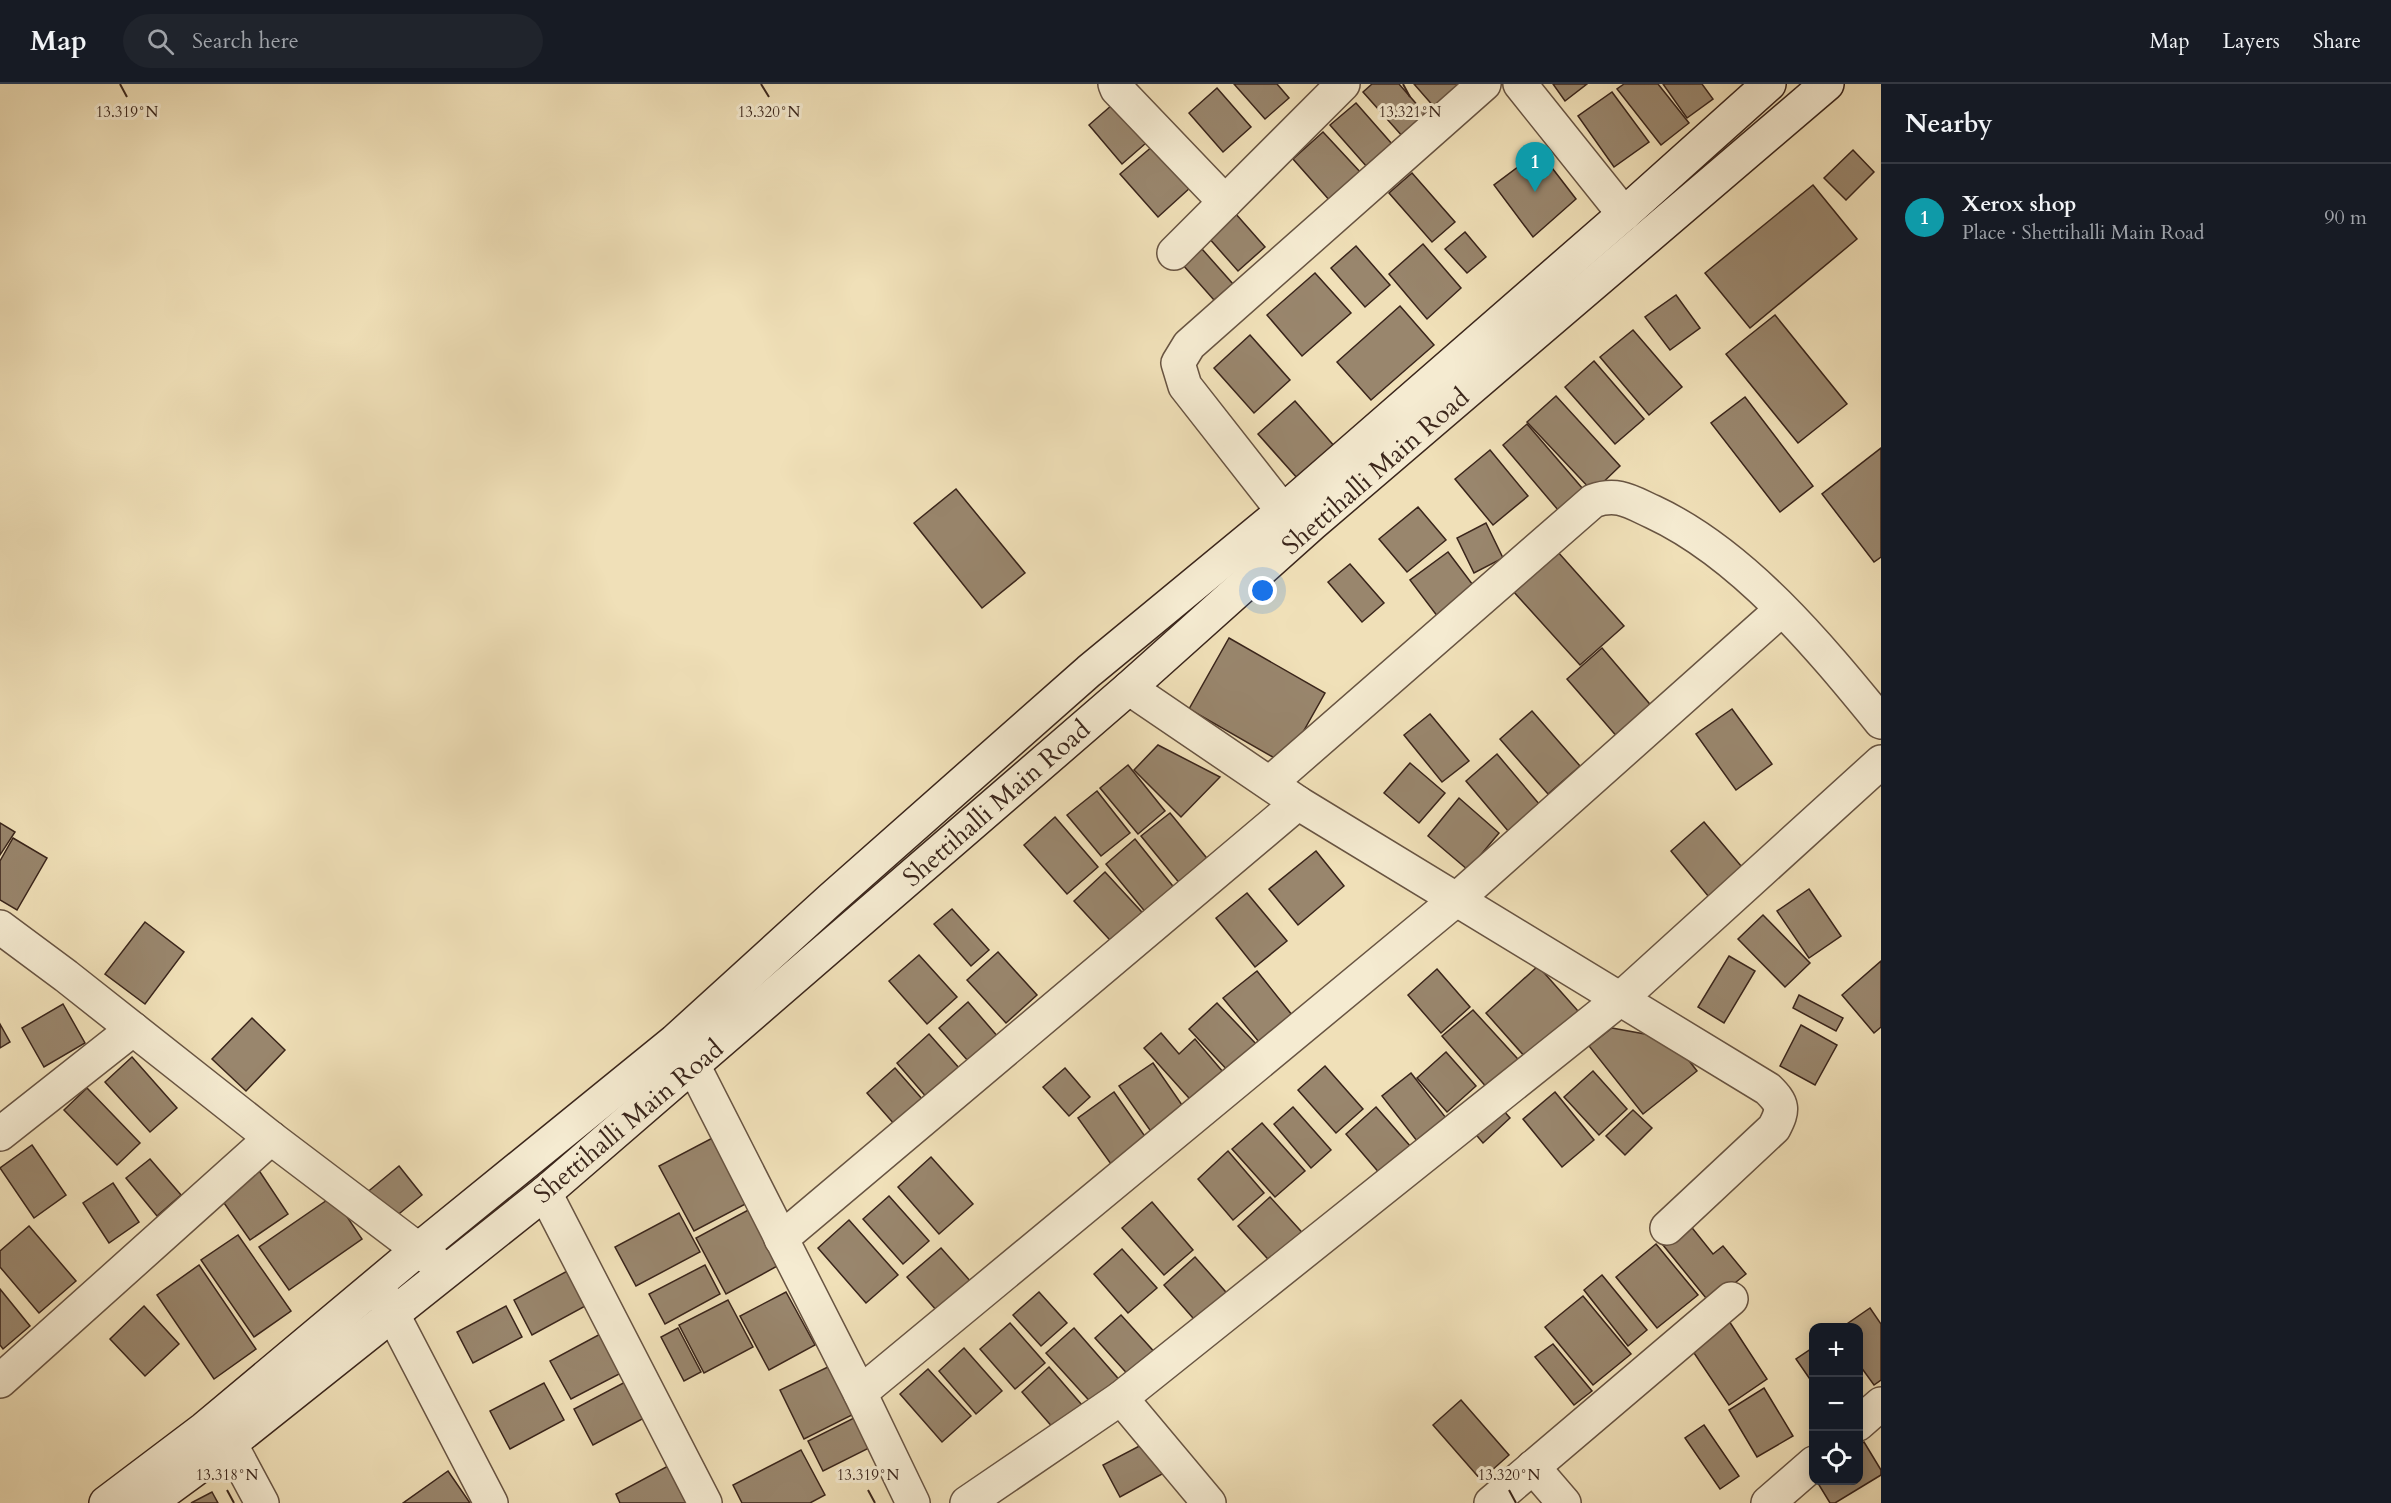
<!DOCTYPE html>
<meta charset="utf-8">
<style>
:root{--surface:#171b24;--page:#20242c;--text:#f1f3f6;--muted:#9ea1a6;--line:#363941;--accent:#1a73e8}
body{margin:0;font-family:Cardo,serif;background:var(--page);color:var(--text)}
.controls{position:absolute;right:18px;bottom:18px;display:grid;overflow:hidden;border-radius:12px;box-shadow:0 3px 15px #0003}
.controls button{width:54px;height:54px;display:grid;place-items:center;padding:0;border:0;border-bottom:2px solid var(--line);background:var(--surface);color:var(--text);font:30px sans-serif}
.you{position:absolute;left:1263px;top:507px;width:21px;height:21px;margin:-15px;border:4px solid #fff;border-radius:50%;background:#1a73e8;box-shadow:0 0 0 9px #1a73e833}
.badge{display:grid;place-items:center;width:39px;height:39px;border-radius:50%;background:var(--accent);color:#fff;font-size:20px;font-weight:700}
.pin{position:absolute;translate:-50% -50px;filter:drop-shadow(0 2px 3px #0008)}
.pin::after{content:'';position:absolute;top:32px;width:21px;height:18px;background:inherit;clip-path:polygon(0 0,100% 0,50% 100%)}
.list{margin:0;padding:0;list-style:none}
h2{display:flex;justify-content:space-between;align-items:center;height:78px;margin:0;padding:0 24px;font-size:26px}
h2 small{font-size:20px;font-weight:400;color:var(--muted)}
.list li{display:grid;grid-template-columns:39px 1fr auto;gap:18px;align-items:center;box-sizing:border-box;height:108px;padding:0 24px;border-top:2px solid var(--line)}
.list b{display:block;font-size:22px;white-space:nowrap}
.list p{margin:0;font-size:20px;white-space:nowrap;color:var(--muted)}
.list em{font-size:20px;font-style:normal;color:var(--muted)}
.icon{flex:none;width:33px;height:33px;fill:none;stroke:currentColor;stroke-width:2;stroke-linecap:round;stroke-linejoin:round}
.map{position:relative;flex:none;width:1881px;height:1419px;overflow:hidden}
header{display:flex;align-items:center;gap:36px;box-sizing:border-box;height:84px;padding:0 30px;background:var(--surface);border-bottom:2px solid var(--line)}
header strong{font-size:28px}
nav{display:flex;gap:33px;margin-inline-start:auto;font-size:21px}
.search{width:420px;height:54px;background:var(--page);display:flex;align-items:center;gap:15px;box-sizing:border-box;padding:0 21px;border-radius:33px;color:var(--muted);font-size:22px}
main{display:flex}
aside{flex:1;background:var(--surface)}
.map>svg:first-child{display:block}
</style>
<header>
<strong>Map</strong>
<div class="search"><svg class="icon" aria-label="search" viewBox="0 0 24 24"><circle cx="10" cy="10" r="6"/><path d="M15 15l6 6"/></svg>Search here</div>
<nav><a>Map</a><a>Layers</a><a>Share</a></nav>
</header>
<main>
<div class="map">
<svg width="1881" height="1419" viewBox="0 0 1881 1419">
<rect width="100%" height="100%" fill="#f0e0b8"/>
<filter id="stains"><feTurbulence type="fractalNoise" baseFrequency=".00333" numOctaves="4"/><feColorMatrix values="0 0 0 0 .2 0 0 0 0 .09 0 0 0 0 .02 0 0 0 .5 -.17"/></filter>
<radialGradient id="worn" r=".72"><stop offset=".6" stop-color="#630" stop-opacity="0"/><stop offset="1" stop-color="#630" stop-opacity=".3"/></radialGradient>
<g fill="#99866d" stroke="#3a251b" stroke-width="1.5">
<path d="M1234 0H1277L1289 14 1265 35Z"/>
<path d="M1372 0H1399L1427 32 1403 53 1363 8Z"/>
<path d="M1414 0H1462L1435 24Z"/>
<path d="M1553 0H1587L1565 17Z"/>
<path d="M1624 0H1658L1689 39 1661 61 1617 5Z"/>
<path d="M1663 0H1702L1713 15 1687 34Z"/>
<path d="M1217 4 1251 43 1223 68 1189 29Z"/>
<path d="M1612 8 1649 58 1614 83 1578 32Z"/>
<path d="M1356 19 1392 60 1367 83 1330 41Z"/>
<path d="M1112 21 1146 59 1122 80 1089 41Z"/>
<path d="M1323 48 1362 90 1331 118 1293 75Z"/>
<path d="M1154 61 1191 103 1158 133 1120 90Z"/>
<path d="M1853 66 1874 88 1846 116 1824 94Z"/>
<path d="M1539 67 1576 115 1533 153 1494 101Z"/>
<path d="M1412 89 1455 138 1432 158 1389 109Z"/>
<path d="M1813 101 1857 155 1750 244 1705 189Z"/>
<path d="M1235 129 1265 163 1238 187 1208 153Z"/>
<path d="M1465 148 1486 173 1467 189 1445 165Z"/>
<path d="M1423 160 1461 204 1427 235 1389 190Z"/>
<path d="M1356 162 1390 201 1365 223 1331 184Z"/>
<path d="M1202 165 1233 200 1214 216 1183 181Z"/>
<path d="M1315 189 1351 229 1302 272 1267 231Z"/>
<path d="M1676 211 1700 244 1670 266 1645 233Z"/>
<path d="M1400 222 1434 261 1371 316 1337 278Z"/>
<path d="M1775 231 1847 320 1798 359 1726 270Z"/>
<path d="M1633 246 1682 303 1649 331 1600 273Z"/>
<path d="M1250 251 1290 296 1254 329 1214 284Z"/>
<path d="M1594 277 1644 335 1615 360 1565 303Z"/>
<path d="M1556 312 1620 382 1593 408 1527 338Z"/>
<path d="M1745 313 1813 402 1780 428 1711 339Z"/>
<path d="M1295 317 1335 363 1298 395 1258 350Z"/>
<path d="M1527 340 1589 412 1564 433 1503 361Z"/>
<path d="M1881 364V473L1874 478 1822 410Z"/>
<path d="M1490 366 1528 412 1493 441 1455 395Z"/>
<path d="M956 405 1025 489 982 524 914 439Z"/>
<path d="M1418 423 1446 456 1407 488 1379 455Z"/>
<path d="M1486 439 1503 474 1474 489 1457 454Z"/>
<path d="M1557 467 1624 542 1580 581 1513 507Z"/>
<path d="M1448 468 1482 513 1444 541 1410 496Z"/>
<path d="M1350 480 1384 519 1362 538 1328 498Z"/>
<path d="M1229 554 1325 609 1285 680 1189 625Z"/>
<path d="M1602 564 1654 625 1619 655 1567 595Z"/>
<path d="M1732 625 1772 680 1736 706 1696 650Z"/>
<path d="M1532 627 1580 682 1548 710 1500 655Z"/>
<path d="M1430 630 1469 677 1442 698 1404 651Z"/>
<path d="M1158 661 1220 693 1181 733 1134 686Z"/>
<path d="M1497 670 1545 727 1514 754 1466 697Z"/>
<path d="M1410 679 1445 709 1419 739 1384 709Z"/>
<path d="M1128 681 1165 727 1138 750 1100 704Z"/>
<path d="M1097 707 1130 749 1101 772 1067 731Z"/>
<path d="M1459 714 1499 749 1468 786 1428 752Z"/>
<path d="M1170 729 1210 778 1181 801 1141 752Z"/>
<path d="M1055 733 1098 783 1067 810 1024 761Z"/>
<path d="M1704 738 1752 795 1718 824 1671 767Z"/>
<path d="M0 739 15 748 0 771Z"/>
<path d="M13 754 47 774 17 826 0 816V777Z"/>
<path d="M1135 755 1176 806 1147 830 1106 780Z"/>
<path d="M1316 767 1344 802 1298 841 1269 805Z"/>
<path d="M1105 788 1151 838 1120 867 1074 817Z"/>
<path d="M1809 805 1841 852 1809 874 1777 827Z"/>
<path d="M1247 809 1287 857 1255 883 1216 834Z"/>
<path d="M952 825 989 866 971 882 934 840Z"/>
<path d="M1763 831 1810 879 1785 903 1738 855Z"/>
<path d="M145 838 184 868 145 920 105 890Z"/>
<path d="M998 868 1037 911 1006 939 967 896Z"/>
<path d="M919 871 957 913 927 940 889 897Z"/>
<path d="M1729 872 1755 887 1724 939 1698 923Z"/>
<path d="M1881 877V943L1874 949 1842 911Z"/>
<path d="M1538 882 1586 936 1534 983 1486 929Z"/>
<path d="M1437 885 1470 923 1441 949 1408 911Z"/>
<path d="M1257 887 1292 931 1259 958 1223 914Z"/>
<path d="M1799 911 1843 934 1836 947 1793 924Z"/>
<path d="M968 918 1005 961 976 986 939 944Z"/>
<path d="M1217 919 1258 962 1230 989 1189 945Z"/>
<path d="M63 920 85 959 44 983 22 944Z"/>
<path d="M1473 926 1527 985 1495 1013 1442 952Z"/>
<path d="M252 934 285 966 246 1007 212 975Z"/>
<path d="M0 940 10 958 0 964Z"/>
<path d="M1801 941 1837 961 1815 1001 1780 982Z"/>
<path d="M1612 944 1672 955 1697 987 1643 1030 1589 962Z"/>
<path d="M1161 949 1179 970 1195 955 1229 995 1197 1023 1144 964Z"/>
<path d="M929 950 967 993 934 1022 897 979Z"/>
<path d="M1446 968 1476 1002 1447 1028 1417 994Z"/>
<path d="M132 973 177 1024 150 1048 105 998Z"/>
<path d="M1153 979 1191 1034 1157 1056 1119 1002Z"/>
<path d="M1325 982 1363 1025 1336 1049 1298 1006Z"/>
<path d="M895 984 930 1024 902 1049 867 1009Z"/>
<path d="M1065 984 1090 1013 1069 1032 1043 1003Z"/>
<path d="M1593 987 1627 1025 1599 1051 1564 1013Z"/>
<path d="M1411 989 1453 1043 1424 1066 1382 1012Z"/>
<path d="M87 1004 140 1059 117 1081 64 1026Z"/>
<path d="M1114 1008 1151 1061 1116 1087 1078 1034Z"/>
<path d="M1555 1008 1594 1056 1562 1083 1523 1035Z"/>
<path d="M1496 1018 1510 1034 1483 1059 1468 1041Z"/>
<path d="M1293 1023 1331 1066 1311 1084 1274 1040Z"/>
<path d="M1376 1023 1418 1071 1387 1098 1346 1050Z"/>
<path d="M1633 1026 1652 1044 1625 1071 1606 1052Z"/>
<path d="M1262 1039 1305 1087 1275 1113 1232 1065Z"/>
<path d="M720 1050 755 1115 694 1147 659 1082Z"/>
<path d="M32 1061 66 1111 34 1134 0 1084Z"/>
<path d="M1228 1067 1264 1109 1233 1136 1198 1095Z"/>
<path d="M931 1073 973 1120 939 1150 898 1103Z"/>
<path d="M150 1075 181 1111 157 1132 126 1094Z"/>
<path d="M256 1082 288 1130 250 1156 217 1109Z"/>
<path d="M399 1082 422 1111 389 1138 365 1110Z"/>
<path d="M113 1099 139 1138 109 1159 83 1119Z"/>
<path d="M333 1112 362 1155 289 1206 259 1163Z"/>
<path d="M889 1112 929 1157 903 1180 863 1135Z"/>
<path d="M1270 1113 1308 1155 1276 1184 1238 1142Z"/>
<path d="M1152 1118 1193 1166 1164 1191 1122 1144Z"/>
<path d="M752 1124 781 1180 726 1210 696 1154Z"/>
<path d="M679 1129 700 1168 636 1202 615 1163Z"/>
<path d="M849 1136 898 1191 866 1219 818 1164Z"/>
<path d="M1689 1140 1713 1170 1723 1162 1746 1190 1710 1219 1663 1161Z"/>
<path d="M29 1142 76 1197 39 1229 0 1183V1167Z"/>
<path d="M238 1151 291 1227 254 1253 201 1176Z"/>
<path d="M1656 1160 1698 1211 1657 1244 1616 1193Z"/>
<path d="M941 1164 979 1207 945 1236 907 1193Z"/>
<path d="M1122 1165 1157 1204 1128 1229 1094 1190Z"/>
<path d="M1195 1173 1232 1215 1200 1242 1164 1201Z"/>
<path d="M199 1181 256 1265 214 1295 157 1211Z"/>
<path d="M705 1181 720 1210 665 1240 649 1210Z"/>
<path d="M571 1185 589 1220 532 1251 514 1216Z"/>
<path d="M1602 1191 1647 1246 1628 1262 1584 1206Z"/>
<path d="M0 1205 30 1242 3 1265 0 1261Z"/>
<path d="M786 1208 815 1261 769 1286 740 1232Z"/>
<path d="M1039 1208 1067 1239 1041 1262 1013 1231Z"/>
<path d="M1583 1212 1631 1270 1593 1301 1545 1243Z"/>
<path d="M728 1216 753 1263 704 1289 679 1241Z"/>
<path d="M144 1222 179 1260 145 1292 110 1255Z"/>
<path d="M506 1222 522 1253 473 1279 457 1248Z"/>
<path d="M1870 1224 1881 1240V1296L1874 1301 1858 1279V1244H1841Z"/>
<path d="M1121 1231 1158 1272 1132 1295 1095 1254Z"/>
<path d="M1729 1237 1767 1295 1729 1321 1690 1263Z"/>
<path d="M1010 1239 1045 1279 1015 1305 980 1265Z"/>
<path d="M678 1244 701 1288 684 1297 661 1253Z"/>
<path d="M1074 1244 1123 1300 1096 1324 1046 1269Z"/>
<path d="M604 1248 625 1287 571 1315 550 1277Z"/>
<path d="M1553 1260 1592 1307 1574 1321 1535 1273Z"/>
<path d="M1814 1263V1301L1796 1275Z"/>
<path d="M964 1264 1002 1307 976 1330 939 1287Z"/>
<path d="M832 1281 856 1329 804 1355 780 1306Z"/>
<path d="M1049 1283 1088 1328 1061 1353 1022 1308Z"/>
<path d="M928 1285 971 1332 942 1358 900 1310Z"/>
<path d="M629 1296 648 1332 593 1361 574 1325Z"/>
<path d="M544 1299 564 1336 510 1365 490 1327Z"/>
<path d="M1764 1304 1793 1352 1757 1373 1729 1326Z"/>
<path d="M1461 1316 1509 1371 1481 1396 1433 1341Z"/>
<path d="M856 1333 871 1363 823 1387 808 1357Z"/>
<path d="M1704 1341 1739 1392 1720 1405 1685 1354Z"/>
<path d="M1147 1358 1164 1389 1120 1413 1103 1381Z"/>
<path d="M1864 1358 1881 1386V1391L1835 1419H1830L1816 1396H1858V1361Z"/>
<path d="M801 1366 825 1411 810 1419H742L733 1401Z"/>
<path d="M668 1382 688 1419H620L616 1410Z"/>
<path d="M448 1387 470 1419H403Z"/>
<path d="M212 1408 218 1419H191Z"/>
</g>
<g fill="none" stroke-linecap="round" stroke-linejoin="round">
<defs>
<g id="minor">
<path d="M1115 0 1117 5 1225 118"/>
<path d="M1520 0 1624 130"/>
<path d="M1174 169 1343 0"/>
<path d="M1283 427 1185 302 1178 279 1189 261 1484 0"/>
<path d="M1129 604 1298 719 1768 1005C1783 1020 1784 1025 1774 1044L1667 1144"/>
<path d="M1270 699 1593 417C1618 408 1631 418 1653 428 1743 470 1819 562 1881 638"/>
<path d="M0 843 66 892 271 1054 440 1182"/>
<path d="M677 960 693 981 860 1309 913 1419"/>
<path d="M0 1050 133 945"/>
<path d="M545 1109 705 1419"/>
<path d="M781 1155 1298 719"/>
<path d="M378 1202 491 1419"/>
<path d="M0 1297 271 1054"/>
<path d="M860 1309 1458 814 1781 526"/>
<path d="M1121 1314 1209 1419"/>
<path d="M217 1335 262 1419"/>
<path d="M1858 1340 1881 1320"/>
<path d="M1533 1383 1564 1419"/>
<path d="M967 1419 1121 1314 1619 916 1881 678"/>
<path d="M1491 1419 1731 1215"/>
<path d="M1768 1419 1814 1379"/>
</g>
<g id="secondary">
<path d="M106 1419 204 1345 419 1165 675 957 831 815 1089 587 1283 427 1624 130 1769 0"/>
<path d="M149 1419 231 1359 545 1109 1129 604 1312 440 1827 0"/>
</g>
</defs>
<use href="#minor" stroke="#685442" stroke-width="36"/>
<use href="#secondary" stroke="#3a251b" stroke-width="36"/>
<use href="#minor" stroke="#f5ebd1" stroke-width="33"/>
<use href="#secondary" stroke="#f5ebd1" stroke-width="33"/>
</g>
<path fill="none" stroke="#3a251b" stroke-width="2" d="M120 0 127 13M761 0 769 13M1403 0 1410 13M227 1406 234 1419M868 1406 875 1419M1509 1406 1516 1419"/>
<g text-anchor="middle" stroke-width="6" stroke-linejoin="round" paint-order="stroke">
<g font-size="26" fill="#3a251b" stroke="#f5ebd1">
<text transform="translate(1375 387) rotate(-41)" y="9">Shettihalli Main Road</text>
<text transform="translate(996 719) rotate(-41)" y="9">Shettihalli Main Road</text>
<text transform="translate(628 1037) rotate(-40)" y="9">Shettihalli Main Road</text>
</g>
</g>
<g font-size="15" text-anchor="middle" fill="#3a251b" stroke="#f5ebd1" stroke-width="6" stroke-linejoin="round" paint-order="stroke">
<text x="127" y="33">13.319°N</text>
<text x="769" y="33">13.320°N</text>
<text x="1410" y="33">13.321°N</text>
<text x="227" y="1396">13.318°N</text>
<text x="868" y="1396">13.319°N</text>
<text x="1509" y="1396">13.320°N</text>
</g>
<rect width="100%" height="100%" filter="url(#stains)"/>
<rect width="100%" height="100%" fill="url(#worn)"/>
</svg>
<div class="controls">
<button>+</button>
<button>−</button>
<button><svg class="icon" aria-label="locate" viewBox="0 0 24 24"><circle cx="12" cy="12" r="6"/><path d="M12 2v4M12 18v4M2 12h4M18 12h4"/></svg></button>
</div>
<div class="you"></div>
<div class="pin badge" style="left:1535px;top:108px;background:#0f9aa8">1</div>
</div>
<aside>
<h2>Nearby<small></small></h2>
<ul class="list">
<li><span class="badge" style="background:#0f9aa8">1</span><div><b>Xerox shop</b><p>Place · Shettihalli Main Road</p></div><em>90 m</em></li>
</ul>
</aside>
</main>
